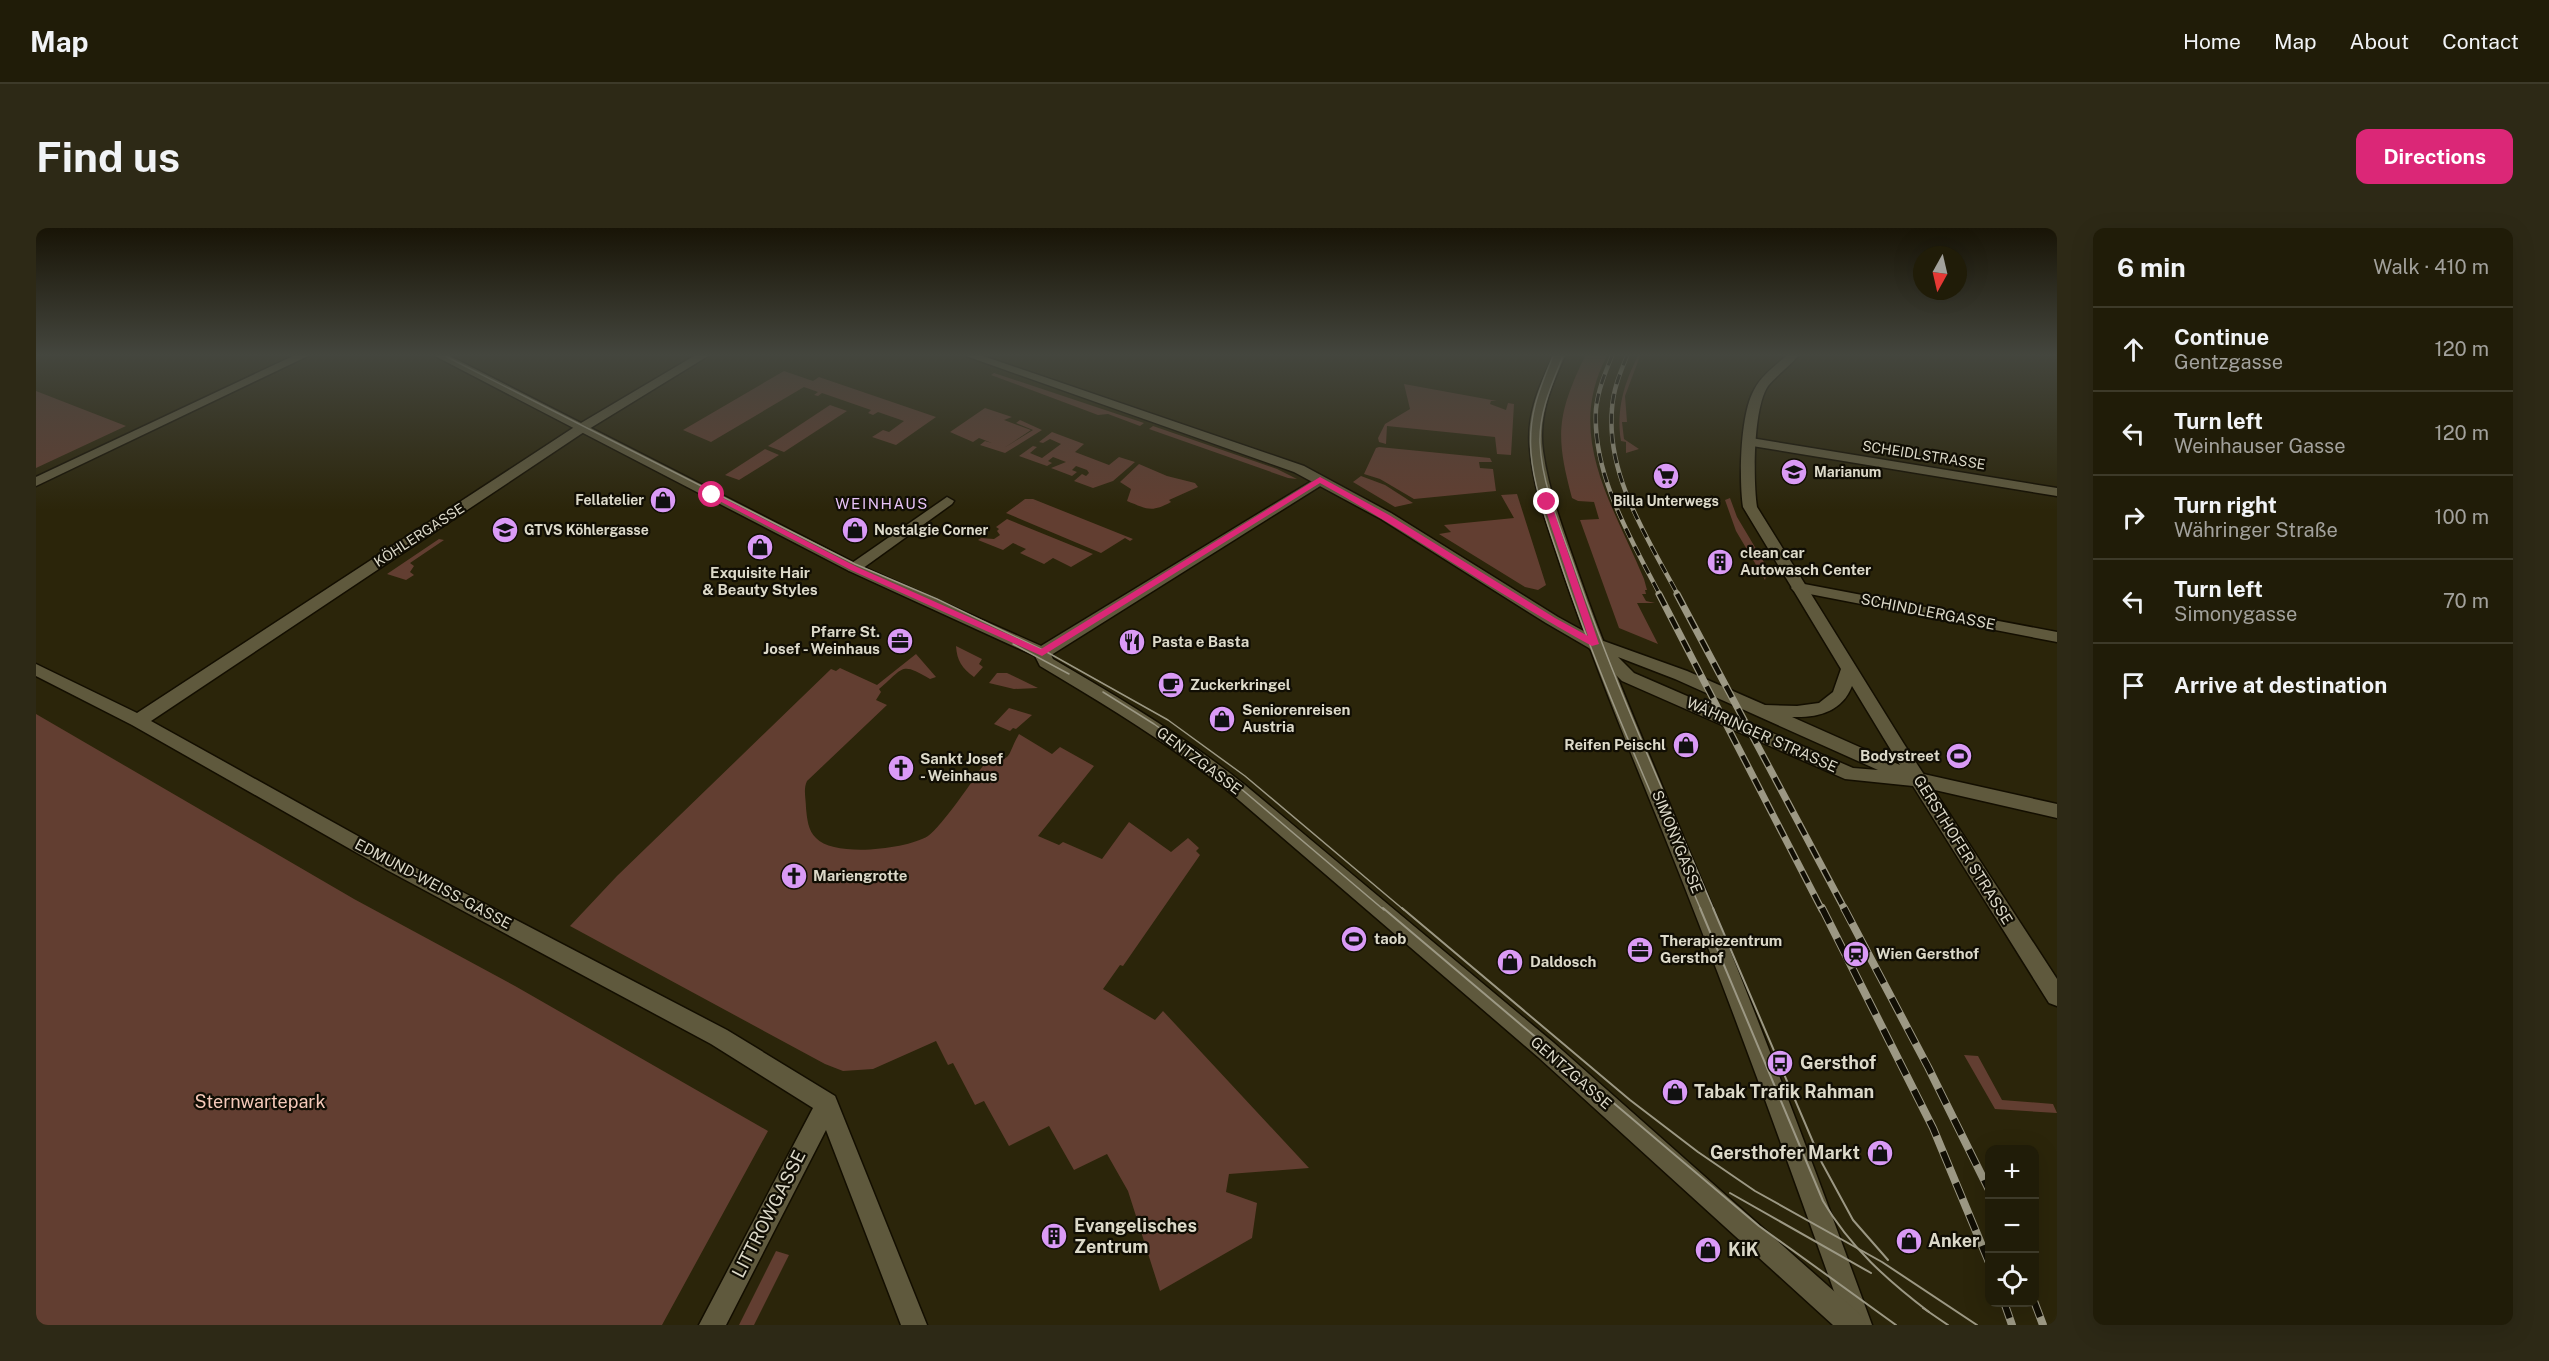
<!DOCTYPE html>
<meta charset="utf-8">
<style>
:root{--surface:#201c08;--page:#2d2916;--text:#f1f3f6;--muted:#a2a19c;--line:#3d3a29;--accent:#db2777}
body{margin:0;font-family:"Public Sans",sans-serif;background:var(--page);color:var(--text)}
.controls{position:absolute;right:18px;bottom:18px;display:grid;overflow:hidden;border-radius:12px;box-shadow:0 6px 24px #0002}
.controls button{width:54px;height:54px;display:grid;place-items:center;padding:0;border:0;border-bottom:2px solid var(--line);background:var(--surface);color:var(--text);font:30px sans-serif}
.compass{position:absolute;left:1877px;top:18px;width:54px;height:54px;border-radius:50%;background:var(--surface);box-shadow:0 6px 24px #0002;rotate:188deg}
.stop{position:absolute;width:18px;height:18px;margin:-14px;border:4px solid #db2777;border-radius:50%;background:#fff}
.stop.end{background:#db2777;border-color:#fff;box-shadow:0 2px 6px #0008}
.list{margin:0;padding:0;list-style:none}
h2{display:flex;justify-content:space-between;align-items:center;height:78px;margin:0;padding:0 24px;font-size:26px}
h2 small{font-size:20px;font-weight:400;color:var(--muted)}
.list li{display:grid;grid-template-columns:39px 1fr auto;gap:18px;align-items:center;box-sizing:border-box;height:84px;padding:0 24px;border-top:2px solid var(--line)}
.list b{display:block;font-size:22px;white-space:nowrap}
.list p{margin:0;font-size:20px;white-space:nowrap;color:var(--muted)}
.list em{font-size:20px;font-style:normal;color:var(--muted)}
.icon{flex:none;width:33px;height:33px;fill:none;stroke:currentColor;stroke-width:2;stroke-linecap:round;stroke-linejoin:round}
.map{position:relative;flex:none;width:2021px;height:1097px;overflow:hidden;border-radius:12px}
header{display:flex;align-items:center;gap:36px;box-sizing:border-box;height:84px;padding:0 30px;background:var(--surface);border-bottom:2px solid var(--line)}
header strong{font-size:28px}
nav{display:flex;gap:33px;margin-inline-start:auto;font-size:21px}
.intro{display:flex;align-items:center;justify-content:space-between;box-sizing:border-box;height:144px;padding:0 36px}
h1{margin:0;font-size:42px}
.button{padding:15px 27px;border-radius:12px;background:var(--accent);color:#fff;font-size:21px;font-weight:700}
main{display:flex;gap:36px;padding:0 36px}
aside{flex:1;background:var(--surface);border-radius:12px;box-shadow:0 6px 24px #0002}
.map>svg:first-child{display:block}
</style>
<header>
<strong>Map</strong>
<nav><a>Home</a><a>Map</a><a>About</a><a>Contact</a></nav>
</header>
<div class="intro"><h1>Find us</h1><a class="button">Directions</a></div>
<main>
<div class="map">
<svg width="2021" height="1097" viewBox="0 0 2021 1097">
<rect width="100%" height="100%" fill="#2b250a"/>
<g fill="#623e31">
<path d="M1549 128H1571C1528 208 1578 278 1608 351L1611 362H1609L1610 366H1606L1610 373 1619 375H1601L1622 416 1583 400 1544 292 1563 291 1558 274 1542 273 1536 270C1519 207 1521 187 1549 128Z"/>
<path d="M1602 128H1604L1589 168 1591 194H1586L1588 211 1603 221 1590 225V214L1585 213C1580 182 1588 155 1602 128Z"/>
<path d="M748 143 777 153 783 149 900 189 860 217 836 209 847 202 853 204 868 193 842 184 837 187 832 185 835 182 786 165 782 168 778 167 782 164 768 159 675 214 647 202Z"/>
<path d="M958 145 1108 195 1104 198 1072 186 1062 187 955 147Z"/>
<path d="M1368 156 1461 173H1455L1454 176 1470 182 1472 175 1478 176 1475 227 1461 226 1459 209 1351 198 1350 216 1343 214 1342 210 1349 196 1374 181Z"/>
<path d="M0 163 90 198 0 240Z"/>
<path d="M794 177 811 183 748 224 732 218Z"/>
<path d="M949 180 976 189 968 192 995 202 968 220 997 202 980 195 984 192 1006 202 969 225 944 217 949 213 956 215 943 210 937 214 914 204Z"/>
<path d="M1117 198 1241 241 1261 251 1252 250 1113 201Z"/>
<path d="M1016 204 1048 216 1039 224 1073 237 1083 229 1099 234 1077 253 1057 260 1038 253 1046 246 1050 248 1053 245 1051 242 1040 238 1036 242 1041 244 1036 248 1015 240 1030 234 1017 229 1012 233 1016 235 1011 238 983 228 997 218 1001 219 994 225 1006 230 1025 216 1014 211 1007 215 1003 214Z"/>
<path d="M1343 219 1454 230 1456 234H1443L1444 240 1457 241 1460 263 1378 271 1344 251 1328 246 1340 220Z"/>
<path d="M729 221 743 227 703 252 689 247Z"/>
<path d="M1103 236 1131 248 1159 255 1162 259 1133 272 1135 274C1115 285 1111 281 1091 273L1095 261 1084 254Z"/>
<path d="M1325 248 1349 257 1377 275 1359 279 1317 254Z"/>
<path d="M1481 266 1510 357 1502 362 1489 359 1403 306 1415 304 1408 297 1478 290 1465 267Z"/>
<path d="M1694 270 1701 289 1732 341 1729 352 1700 303 1689 272Z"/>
<path d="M989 271H997L1097 311 1094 313 1089 310 1065 325 970 285Z"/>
<path d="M971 291 1057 326 1035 339 1017 330 1008 336 984 325 990 321 977 315 967 322 942 312 945 310 958 311 964 307 961 303 963 301 960 299Z"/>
<path d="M403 311 408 312 374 335 378 338 374 344 378 347 370 352 351 346Z"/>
<path d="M920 418 946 431 943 436 947 439 938 449C926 440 921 433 920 418Z"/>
<path d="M880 426 900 449 894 451C864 433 868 440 843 461L845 464 840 472 851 477 771 553C767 561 770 571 770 580 771 590 772 603 780 610 799 630 871 621 892 608 906 598 937 552 949 535 979 530 969 531 983 506L1016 526 1024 519 1058 538 1002 608 1023 617 1027 614 1066 631 1093 594 1135 624 1152 610 1163 620 1160 623 1164 627 1087 738 1084 737 1067 761 1119 792 1127 783 1273 940 1193 946 1190 964 1221 975 1216 1010 1124 1063 1092 963 1071 926 1038 942 1013 898 973 918 948 873 939 877 917 835 912 837 900 813 837 841 807 843 789 836 534 698 581 648 795 441 800 443 804 440 841 457Z"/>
<path d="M961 445H971L1002 460 978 461 953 455Z"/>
<path d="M973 480 996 487 980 501 977 500 974 503 958 496Z"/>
<path d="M0 486 318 671 479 758 732 903 626 1097H0Z"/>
<path d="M1928 827 1942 828 1966 872 2017 876 2021 885 1959 881Z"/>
<path d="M740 1023 753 1027 718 1097H703Z"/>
</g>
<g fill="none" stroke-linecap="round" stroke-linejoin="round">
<defs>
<g id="street">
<path d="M257 128H272L0 258V249Z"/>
<path d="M658 128H672L548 204 115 493 365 632 691 802 799 868 891 1097H865L790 902 690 1097H663L777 880 675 816 351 642 96 497 0 448V436L101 485 540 198Z"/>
<path d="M1517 128H1529C1515 159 1502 188 1507 223 1513 266 1529 306 1543 347 1574 436 1611 521 1647 608 1715 769 1776 933 1836 1097H1810C1751 931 1692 766 1626 602 1591 516 1556 430 1526 342 1513 302 1498 264 1494 222 1490 187 1503 159 1517 128Z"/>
<path d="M1715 210 2021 260V268L1710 217 1709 214Z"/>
<path d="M1284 248 1291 252 1289 255 1012 429H1000L998 425 1000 421Z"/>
<path d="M911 269 918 273 916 276 823 343H813L811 340 813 337Z"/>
<path d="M1763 355 2021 404V414L1758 363 1755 360 1758 357Z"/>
<path d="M1883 545 2021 576V590L1877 557 1874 552 1877 547Z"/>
</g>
<g id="secondary">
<path d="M399 128H414L823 337 1012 421 1017 431C1084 470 1149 509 1209 557L1518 815 1826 1088 1830 1097H1797L1502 829 1197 567C1136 517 1071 478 1004 438L999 428 813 343Z"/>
<path d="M930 128H947L1268 238 1355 285 1522 389 1562 411 1651 443 1729 477 1761 478 1783 475 1797 464 1805 441 1707 279C1703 251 1704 187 1718 162 1725 148 1738 139 1750 128H1762C1753 139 1741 147 1732 158 1717 180 1717 252 1721 279L1868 516 2021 751V778L2013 775 1877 558 1809 551 1586 453 1553 420 1510 395 1345 291 1258 244ZM1582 429 1639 451 1842 542 1817 540 1598 445ZM1816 458 1864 537 1756 489C1781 490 1806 484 1816 458Z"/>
</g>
</defs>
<use href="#street" stroke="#130e00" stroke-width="3"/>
<use href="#secondary" stroke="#130e00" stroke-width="3"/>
<use href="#street" fill="#5f593d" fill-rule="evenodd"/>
<use href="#secondary" fill="#5f593d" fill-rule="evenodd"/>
<g stroke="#9c9884" stroke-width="1.5">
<path d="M409 128 819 336 901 371 1009 423 1132 492 1209 548 1368 682"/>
<path d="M1517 128C1503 162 1492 187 1495 225 1498 263 1514 302 1526 339 1565 456 1617 568 1665 682"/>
<path d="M1527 128C1516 156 1503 184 1504 215 1506 258 1525 301 1539 341 1579 457 1630 569 1678 682"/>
<path d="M977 416 1033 446"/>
<path d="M1067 464 1118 496 1190 548 1348 682"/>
</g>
<g stroke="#9c9884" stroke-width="2">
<path d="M1347 680 1723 998 1860 1097"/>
<path d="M1366 680 1594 872 1662 924 1719 963 1846 1034 1941 1097"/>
<path d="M1664 680 1787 973C1814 1019 1851 1052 1893 1084"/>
<path d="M1677 680 1786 935 1817 992 1852 1032"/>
<path d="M1694 965 1835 1045"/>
<path d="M1887 1080 1912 1097"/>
</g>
<defs>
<g id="rail-far2">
<path d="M1576 128C1569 145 1562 162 1560 181 1556 247 1595 311 1624 367"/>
<path d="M1591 128C1584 145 1577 162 1576 181 1570 248 1612 311 1642 367"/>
</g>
<g id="rail-far1">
<path d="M1623 366 1786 682"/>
<path d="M1641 366 1809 682"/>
</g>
<g id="rail">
<path d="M1786 680 1897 900 1954 1037"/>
<path d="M1808 680 1892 839 1954 964"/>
<path d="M1998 1073 2007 1097"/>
<path d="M1968 1074 1976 1097"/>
</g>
</defs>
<use href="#rail-far2" stroke="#9c9884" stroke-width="4.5"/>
<use href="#rail-far1" stroke="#9c9884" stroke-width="7"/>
<use href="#rail" stroke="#9c9884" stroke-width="8"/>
<use href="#rail-far2" stroke="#110e04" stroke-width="3" stroke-dasharray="10" stroke-linecap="butt"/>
<use href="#rail-far1" stroke="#110e04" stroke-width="4.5" stroke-dasharray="13" stroke-linecap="butt"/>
<use href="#rail" stroke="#110e04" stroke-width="6" stroke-dasharray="17" stroke-linecap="butt"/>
</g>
<linearGradient id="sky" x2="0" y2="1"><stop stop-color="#181406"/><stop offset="0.45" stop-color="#44463e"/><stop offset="1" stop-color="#44463e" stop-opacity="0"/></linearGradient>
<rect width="2021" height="282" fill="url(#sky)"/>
<path fill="#db2777" d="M1284 249 1353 287 1519 390 1552 408 1507 274 1514 272 1563 416 1556 418C1463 367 1376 306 1284 255L1006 428 815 342 672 267 679 266 821 339 1005 421Z"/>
<defs>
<symbol id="school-disc" viewBox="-11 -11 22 22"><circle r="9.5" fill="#da9af6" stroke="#110e04"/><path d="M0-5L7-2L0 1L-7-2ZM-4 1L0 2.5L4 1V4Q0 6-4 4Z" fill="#111"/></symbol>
<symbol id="supermarket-disc" viewBox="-11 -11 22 22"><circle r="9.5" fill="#da9af6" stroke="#110e04"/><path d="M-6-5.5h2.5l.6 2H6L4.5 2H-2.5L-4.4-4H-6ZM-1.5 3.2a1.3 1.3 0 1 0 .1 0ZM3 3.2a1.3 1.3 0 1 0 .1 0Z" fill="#111"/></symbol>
<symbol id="shop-disc" viewBox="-11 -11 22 22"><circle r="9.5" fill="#da9af6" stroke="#110e04"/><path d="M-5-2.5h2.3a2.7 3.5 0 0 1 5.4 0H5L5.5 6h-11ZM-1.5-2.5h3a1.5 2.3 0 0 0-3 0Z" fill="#111"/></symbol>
<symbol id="building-disc" viewBox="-11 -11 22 22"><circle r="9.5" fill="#da9af6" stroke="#110e04"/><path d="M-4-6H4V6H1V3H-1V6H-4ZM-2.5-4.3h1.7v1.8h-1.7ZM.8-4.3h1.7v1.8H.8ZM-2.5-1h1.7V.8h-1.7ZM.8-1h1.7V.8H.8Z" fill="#111"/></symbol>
<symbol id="office-disc" viewBox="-11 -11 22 22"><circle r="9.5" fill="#da9af6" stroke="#110e04"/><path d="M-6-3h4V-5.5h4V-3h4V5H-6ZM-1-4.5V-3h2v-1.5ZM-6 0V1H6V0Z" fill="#111"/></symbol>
<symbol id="restaurant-disc" viewBox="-11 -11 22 22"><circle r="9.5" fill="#da9af6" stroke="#110e04"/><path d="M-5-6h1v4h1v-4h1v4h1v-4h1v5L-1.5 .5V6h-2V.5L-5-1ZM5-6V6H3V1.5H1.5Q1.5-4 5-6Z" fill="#111"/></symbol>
<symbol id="cafe-disc" viewBox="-11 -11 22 22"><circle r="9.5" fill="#da9af6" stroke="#110e04"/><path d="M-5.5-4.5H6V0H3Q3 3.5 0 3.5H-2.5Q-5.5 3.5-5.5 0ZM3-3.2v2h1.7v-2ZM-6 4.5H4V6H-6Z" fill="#111"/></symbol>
<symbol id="stadium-disc" viewBox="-11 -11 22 22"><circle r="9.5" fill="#da9af6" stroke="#110e04"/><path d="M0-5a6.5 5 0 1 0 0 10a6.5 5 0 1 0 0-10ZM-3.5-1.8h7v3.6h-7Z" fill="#111"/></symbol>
<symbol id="church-disc" viewBox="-11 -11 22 22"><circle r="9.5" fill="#da9af6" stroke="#110e04"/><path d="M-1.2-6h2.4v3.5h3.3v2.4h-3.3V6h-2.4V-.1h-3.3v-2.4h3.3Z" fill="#111"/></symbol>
<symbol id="station-disc" viewBox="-11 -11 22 22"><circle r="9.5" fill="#da9af6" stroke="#110e04"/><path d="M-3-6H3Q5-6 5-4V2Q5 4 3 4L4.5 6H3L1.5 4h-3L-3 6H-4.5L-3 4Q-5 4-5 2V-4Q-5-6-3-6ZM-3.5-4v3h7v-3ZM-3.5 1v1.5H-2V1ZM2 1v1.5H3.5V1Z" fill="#111"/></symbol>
<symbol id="bus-disc" viewBox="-11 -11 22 22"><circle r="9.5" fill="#da9af6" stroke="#110e04"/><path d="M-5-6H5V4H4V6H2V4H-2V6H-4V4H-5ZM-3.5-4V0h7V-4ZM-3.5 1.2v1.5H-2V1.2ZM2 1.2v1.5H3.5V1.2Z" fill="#111"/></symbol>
</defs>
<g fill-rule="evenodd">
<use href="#school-disc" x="1743" y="229" width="30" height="30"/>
<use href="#supermarket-disc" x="1615" y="233" width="30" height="30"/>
<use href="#shop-disc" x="612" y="257" width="30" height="30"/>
<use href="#school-disc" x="454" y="287" width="30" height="30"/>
<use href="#shop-disc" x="804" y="287" width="30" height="30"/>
<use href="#shop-disc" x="709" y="304" width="30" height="30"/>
<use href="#building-disc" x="1669" y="319" width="30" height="30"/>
<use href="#office-disc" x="849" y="398" width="30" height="30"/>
<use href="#restaurant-disc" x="1081" y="399" width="30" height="30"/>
<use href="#cafe-disc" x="1120" y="442" width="30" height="30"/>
<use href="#shop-disc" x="1171" y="476" width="30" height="30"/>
<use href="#shop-disc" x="1635" y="502" width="30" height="30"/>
<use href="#stadium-disc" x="1908" y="513" width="30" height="30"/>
<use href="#church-disc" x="850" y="525" width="30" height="30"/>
<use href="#church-disc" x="743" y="633" width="30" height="30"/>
<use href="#stadium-disc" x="1303" y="696" width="30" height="30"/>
<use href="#office-disc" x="1589" y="707" width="30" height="30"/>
<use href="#station-disc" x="1805" y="711" width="30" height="30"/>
<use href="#shop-disc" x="1459" y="719" width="30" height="30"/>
<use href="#bus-disc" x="1729" y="820" width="30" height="30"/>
<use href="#shop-disc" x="1624" y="849" width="30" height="30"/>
<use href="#shop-disc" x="1829" y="910" width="30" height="30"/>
<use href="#building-disc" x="1003" y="993" width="30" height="30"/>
<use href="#shop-disc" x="1858" y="998" width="30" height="30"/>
<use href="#shop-disc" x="1657" y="1007" width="30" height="30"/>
</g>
<g text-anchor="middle" stroke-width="4.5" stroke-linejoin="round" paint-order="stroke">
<g font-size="14" fill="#dcd9c9" stroke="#110e04">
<text transform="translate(1888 227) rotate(9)" y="5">SCHEIDLSTRASSE</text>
<text transform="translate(383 307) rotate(-33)" y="5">KÖHLERGASSE</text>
</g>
<g font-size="14" font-weight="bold" fill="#dcd9c9" stroke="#110e04" text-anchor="start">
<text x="1778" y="249">Marianum</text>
<text x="608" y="277" text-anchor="end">Fellatelier</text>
<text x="1630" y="278" text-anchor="middle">Billa Unterwegs</text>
<text x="488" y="307">GTVS Köhlergasse</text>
<text x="838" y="307">Nostalgie Corner</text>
</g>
<g font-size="15" letter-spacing="1.5" fill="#e7c3f7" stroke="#110e04">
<text x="846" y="281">WEINHAUS</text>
</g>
<g font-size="15" font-weight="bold" fill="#dcd9c9" stroke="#110e04" text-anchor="start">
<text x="1704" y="330">clean car<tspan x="1704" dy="17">Autowasch Center</tspan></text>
<text x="724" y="350" text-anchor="middle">Exquisite Hair<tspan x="724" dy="17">&amp; Beauty Styles</tspan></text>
<text x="844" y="409" text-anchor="end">Pfarre St.<tspan x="844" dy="17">Josef - Weinhaus</tspan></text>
<text x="1116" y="419">Pasta e Basta</text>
<text x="1154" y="462">Zuckerkringel</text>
<text x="1206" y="487">Seniorenreisen<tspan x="1206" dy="17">Austria</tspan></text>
<text x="1630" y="522" text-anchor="end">Reifen Peischl</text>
<text x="1904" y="533" text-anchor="end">Bodystreet</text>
<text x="884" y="536">Sankt Josef<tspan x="884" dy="17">- Weinhaus</tspan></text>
<text x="777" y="653">Mariengrotte</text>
<text x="1338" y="716">taob</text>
<text x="1624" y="718">Therapiezentrum<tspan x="1624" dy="17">Gersthof</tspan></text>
<text x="1840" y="731">Wien Gersthof</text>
<text x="1494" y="739">Daldosch</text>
</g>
<g font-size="15" fill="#dcd9c9" stroke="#110e04">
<text transform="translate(1892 384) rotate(11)" y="5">SCHINDLERGASSE</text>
<text transform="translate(1726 507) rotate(24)" y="5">WÄHRINGER STRASSE</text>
<text transform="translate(1163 533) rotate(37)" y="5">GENTZGASSE</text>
<text transform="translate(1641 614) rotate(68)" y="5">SIMONYGASSE</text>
<text transform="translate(1927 622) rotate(58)" y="5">GERSTHOFER STRASSE</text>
<text transform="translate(397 656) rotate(28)" y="5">EDMUND-WEISS-GASSE</text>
<text transform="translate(1535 845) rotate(41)" y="5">GENTZGASSE</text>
</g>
<g font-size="18" font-weight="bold" fill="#dcd9c9" stroke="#110e04" text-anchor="start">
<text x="1764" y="841">Gersthof</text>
<text x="1658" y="870">Tabak Trafik Rahman</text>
<text x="1824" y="931" text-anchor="end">Gersthofer Markt</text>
<text x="1038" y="1004">Evangelisches<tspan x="1038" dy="21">Zentrum</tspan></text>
<text x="1892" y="1019">Anker</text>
<text x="1692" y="1028">KiK</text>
</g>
<g font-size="18" fill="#f5c9b9" stroke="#110e04">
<text x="224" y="880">Sternwartepark</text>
</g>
<g font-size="18" fill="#dcd9c9" stroke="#110e04">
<text transform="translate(733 986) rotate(-63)" y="6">LITTROWGASSE</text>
</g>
</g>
</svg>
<div class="controls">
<button>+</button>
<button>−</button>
<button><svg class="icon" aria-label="locate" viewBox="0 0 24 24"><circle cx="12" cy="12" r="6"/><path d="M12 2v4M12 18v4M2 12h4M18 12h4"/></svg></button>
</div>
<svg class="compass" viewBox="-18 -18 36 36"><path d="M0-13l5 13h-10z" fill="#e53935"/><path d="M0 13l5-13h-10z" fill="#a2a19c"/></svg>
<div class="stop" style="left:676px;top:267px"></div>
<div class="stop end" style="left:1511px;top:274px"></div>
</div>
<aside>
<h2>6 min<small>Walk · 410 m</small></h2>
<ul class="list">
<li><svg class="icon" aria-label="ahead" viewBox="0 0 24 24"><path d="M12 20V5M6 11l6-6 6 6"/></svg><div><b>Continue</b><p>Gentzgasse</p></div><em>120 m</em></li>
<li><svg class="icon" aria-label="left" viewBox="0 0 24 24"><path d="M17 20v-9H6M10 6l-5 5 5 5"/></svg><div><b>Turn left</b><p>Weinhauser Gasse</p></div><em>120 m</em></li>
<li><svg class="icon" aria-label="right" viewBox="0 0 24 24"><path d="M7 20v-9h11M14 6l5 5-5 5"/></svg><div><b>Turn right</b><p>Währinger Straße</p></div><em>100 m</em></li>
<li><svg class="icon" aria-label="left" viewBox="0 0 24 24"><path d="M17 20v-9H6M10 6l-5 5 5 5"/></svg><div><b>Turn left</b><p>Simonygasse</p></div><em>70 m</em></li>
<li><svg class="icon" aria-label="arrive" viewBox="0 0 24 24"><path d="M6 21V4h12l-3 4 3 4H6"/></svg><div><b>Arrive at destination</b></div></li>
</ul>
</aside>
</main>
